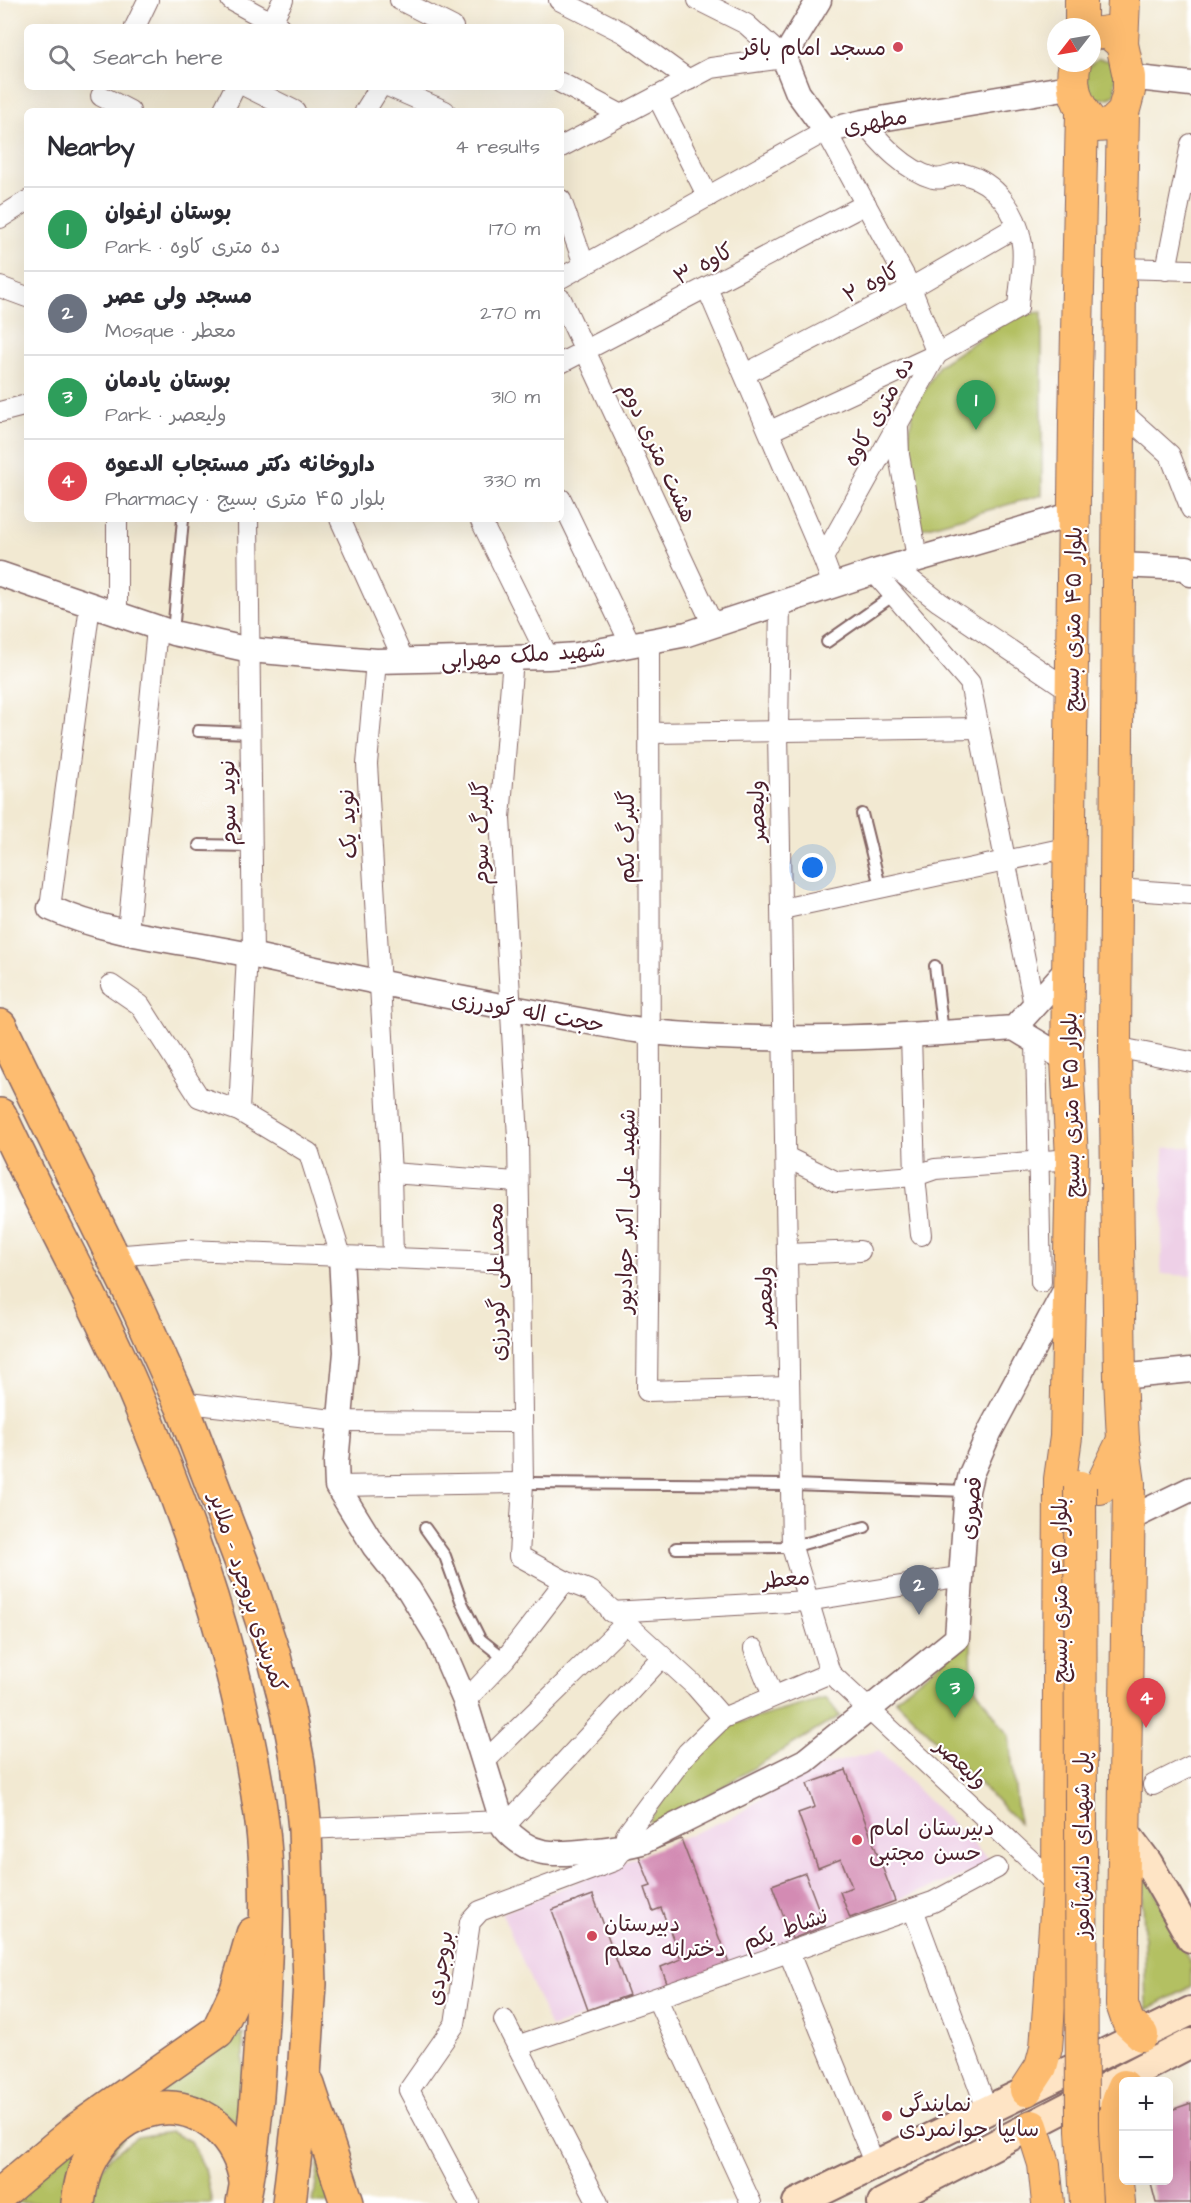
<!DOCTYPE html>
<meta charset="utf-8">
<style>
:root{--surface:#fff;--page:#f7f7f7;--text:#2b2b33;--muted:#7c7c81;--line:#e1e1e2;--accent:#d1495b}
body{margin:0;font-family:"Architects Daughter","Playpen Sans Arabic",sans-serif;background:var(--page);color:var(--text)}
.controls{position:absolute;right:18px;bottom:18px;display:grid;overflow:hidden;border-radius:9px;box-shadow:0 6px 24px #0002}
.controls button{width:54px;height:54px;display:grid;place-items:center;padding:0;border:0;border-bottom:2px solid var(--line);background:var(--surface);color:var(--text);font:30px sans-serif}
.compass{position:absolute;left:1047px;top:18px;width:54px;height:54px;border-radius:50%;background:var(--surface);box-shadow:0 6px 24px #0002;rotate:239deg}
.you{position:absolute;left:813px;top:868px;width:21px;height:21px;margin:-15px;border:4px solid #fff;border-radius:50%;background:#1a73e8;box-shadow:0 0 0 9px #1a73e833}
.badge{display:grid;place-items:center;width:39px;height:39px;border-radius:50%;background:var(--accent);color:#fff;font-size:20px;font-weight:700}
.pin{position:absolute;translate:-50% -50px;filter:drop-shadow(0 2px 3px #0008)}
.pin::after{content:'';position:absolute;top:32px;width:21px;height:18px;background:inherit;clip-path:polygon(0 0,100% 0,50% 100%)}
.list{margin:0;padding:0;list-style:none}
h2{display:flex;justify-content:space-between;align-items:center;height:78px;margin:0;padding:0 24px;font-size:26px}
h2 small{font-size:20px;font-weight:400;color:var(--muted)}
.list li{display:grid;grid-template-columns:39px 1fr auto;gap:18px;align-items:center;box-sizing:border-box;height:84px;padding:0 24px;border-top:2px solid var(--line)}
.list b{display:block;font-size:22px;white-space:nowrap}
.list p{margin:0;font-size:20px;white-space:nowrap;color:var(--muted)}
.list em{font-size:20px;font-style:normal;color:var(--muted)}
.icon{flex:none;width:33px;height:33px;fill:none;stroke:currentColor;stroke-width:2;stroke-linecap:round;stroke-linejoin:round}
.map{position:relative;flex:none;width:1191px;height:2203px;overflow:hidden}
.search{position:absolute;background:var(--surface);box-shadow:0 6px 24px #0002;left:24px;top:24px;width:540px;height:66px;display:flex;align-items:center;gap:15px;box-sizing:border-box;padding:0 21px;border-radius:9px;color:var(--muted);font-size:22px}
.panel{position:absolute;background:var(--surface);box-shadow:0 6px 24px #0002;left:24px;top:108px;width:540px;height:414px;border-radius:9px}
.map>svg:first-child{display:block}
</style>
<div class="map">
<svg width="1191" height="2203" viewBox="0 0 1191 2203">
<rect width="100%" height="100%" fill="#fff"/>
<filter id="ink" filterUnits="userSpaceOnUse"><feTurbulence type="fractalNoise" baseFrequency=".0167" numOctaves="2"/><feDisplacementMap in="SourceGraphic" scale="12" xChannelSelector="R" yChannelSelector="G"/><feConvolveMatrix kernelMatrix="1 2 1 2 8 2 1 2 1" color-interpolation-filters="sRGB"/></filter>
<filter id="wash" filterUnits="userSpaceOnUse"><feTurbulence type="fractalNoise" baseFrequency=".008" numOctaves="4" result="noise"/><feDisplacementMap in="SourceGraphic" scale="24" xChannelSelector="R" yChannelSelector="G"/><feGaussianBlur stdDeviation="1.35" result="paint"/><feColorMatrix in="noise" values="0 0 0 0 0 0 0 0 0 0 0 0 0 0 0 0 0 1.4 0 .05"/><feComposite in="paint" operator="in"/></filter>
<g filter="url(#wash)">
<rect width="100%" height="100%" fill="#f2e9d2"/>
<g fill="#eed0e7">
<path d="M1191 1147V1276L1161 1274 1164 1148Z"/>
<path d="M879 1751 993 1864 786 1942 787 1945 785 1942 730 1966 551 2028 502 1913 735 1816 803 1771Z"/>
</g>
<g fill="#b3c062" stroke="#7e7046" stroke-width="1.5">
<path d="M1098 59 1111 61 1116 65 1115 95C1106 100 1099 100 1090 95L1083 71Z"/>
<path d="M1042 312V495L917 530 906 451 913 410 939 365 1015 315Z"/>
<path d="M971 1639 972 1683 1009 1736 1019 1823 895 1699Z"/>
<path d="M826 1698 840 1716 657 1826 649 1820 705 1740 734 1724Z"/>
<path d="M1142 1864 1191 1965V1987L1146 2010Z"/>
<path d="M243 2033 244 2127C217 2105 198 2099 163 2095L65 2203H11L103 2119Z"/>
<path d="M171 2132 190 2141 205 2169 212 2203H93L94 2181 110 2157 137 2137Z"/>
<path d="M320 2155 334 2203H313Z"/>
</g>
<g id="blocks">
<g fill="#d38bb3">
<path d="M846 1770 895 1901 850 1918 840 1892 852 1887 841 1859 818 1868 798 1813 815 1807 807 1784Z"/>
<path d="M681 1839 730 1966 669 1989 661 1967 681 1959 661 1908 653 1911 645 1888 651 1886 639 1856Z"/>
<path d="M805 1873 825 1926 792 1939 772 1885Z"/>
<path d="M593 1895 629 1995 588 2010 552 1910Z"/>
<path d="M1191 2103V2203H1156L1150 2180H1168V2111Z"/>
</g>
</g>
</g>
<g filter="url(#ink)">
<use href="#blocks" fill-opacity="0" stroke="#856665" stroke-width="1.5"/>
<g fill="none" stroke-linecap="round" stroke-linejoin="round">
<defs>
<g id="service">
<path d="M173 633 183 519"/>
<path d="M827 642 894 595"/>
<path d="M198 731 251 733"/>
<path d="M862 814 880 886"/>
<path d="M199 845 252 846"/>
<path d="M935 966 943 1033"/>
<path d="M523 1483 792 1485 967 1491"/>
<path d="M425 1528 445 1556 462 1603 480 1639 505 1659"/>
<path d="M676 1548 792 1547 865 1527"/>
</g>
<g id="minor">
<path d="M231 0 280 27"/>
<path d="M400 0 453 27"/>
<path d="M559 0 624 33 689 80"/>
<path d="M698 0 746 24 784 58"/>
<path d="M135 27 148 0"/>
<path d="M269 27 283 0"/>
<path d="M561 83 622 115"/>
<path d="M247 87 295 111"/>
<path d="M390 87 445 111"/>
<path d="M101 96 130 111"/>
<path d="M657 96 708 197"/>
<path d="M223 111 235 87"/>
<path d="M365 111 380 87"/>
<path d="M561 147 711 68 784 58"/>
<path d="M561 200 584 264"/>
<path d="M0 218 27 201"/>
<path d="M1120 268 1191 270"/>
<path d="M1166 270 1191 144"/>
<path d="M561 278 826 131 911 288 937 354 823 558 833 585"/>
<path d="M0 287 27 297"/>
<path d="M707 288 823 558"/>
<path d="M561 299 713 625"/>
<path d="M561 363 866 204"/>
<path d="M745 374 911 288 1016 227"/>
<path d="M1120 410 1170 455 1191 509"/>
<path d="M0 412 27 405"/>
<path d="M898 428 899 455 917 558"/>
<path d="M770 431 937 354 1018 308C1019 288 1025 263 1022 244 1017 212 996 182 964 174 954 172 943 181 933 178 904 170 882 144 863 122"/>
<path d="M561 499 631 645"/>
<path d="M248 519 253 956"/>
<path d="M340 519 404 661"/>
<path d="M480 519 548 657"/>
<path d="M893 566 939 602 1072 692"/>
<path d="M874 572 970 683 1034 1005"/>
<path d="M780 602 778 731 792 1547 830 1673 1058 1886"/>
<path d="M117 614V519"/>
<path d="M649 642 650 1129 647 1391 789 1387"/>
<path d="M513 659 500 818 518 1138 523 1483 519 1556 565 1581 591 1591 695 1686 723 1718"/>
<path d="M376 661 367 764 391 1173 393 1258"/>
<path d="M650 733 979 728"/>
<path d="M1116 889 1191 894"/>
<path d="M50 908 90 605"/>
<path d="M782 909 1070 847"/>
<path d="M128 932 157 628"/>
<path d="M111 985 140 1005 199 1097 239 1111 309 1153 341 1256"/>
<path d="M911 1035 915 1176 921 1235"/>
<path d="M1036 1041 1041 1282"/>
<path d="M1115 1047 1191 1062"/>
<path d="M239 1111 247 954"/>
<path d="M786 1157 837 1182 915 1176 935 1169 1072 1159"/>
<path d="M391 1173 518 1182"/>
<path d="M787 1254 860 1251"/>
<path d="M112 1256 188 1250 520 1263"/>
<path d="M180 1402 341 1421 522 1422"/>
<path d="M337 1486 523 1483"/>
<path d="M611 1612 807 1601 963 1576"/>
<path d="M754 1649 773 1696"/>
<path d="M465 1701 505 1659 565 1581"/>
<path d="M483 1763 625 1624"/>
<path d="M1153 1785 1191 1766"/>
<path d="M504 1827 661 1658"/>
<path d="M305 1829 502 1821"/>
<path d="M913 1909 987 2109"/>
<path d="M789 1953 875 2165"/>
<path d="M657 1999 751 2203"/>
<path d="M504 2020 598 2203"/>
<path d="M517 2046 933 1902 997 1868"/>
<path d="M469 2203 409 2090 455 2024 470 1922 480 1911 614 1861 625 1847 626 1835 687 1753 723 1718 830 1673"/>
</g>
<g id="tertiary">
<path d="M819 0 784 58 798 93 826 131 863 122 1075 86"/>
<path d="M1129 77 1191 84"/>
<path d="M1119 565 1187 568 1191 574"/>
<path d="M0 574 173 633 250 650 376 661 548 657 577 655 687 634 874 572 1074 514"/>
<path d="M50 908C114 937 188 941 255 956 350 977 444 996 540 1013 577 1019 614 1028 651 1032 771 1044 894 1037 1014 1028L1069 967"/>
<path d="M1014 1028 1067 1060"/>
<path d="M341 1256 346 1352 336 1463 337 1486 374 1546 409 1590 437 1636 465 1701 504 1827C514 1839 527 1849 543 1852 566 1856 620 1848 642 1842L805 1761 957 1638 967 1491 971 1474 990 1431 1068 1285"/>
<path d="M1120 1377 1191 1370"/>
<path d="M1129 1519 1191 1489"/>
</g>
<g id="secondary">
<path d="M1124 1831 1148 1863 1191 1938"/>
<path d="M797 2203 1191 2011"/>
<path d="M882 2203 1191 2043"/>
</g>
<g id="primary">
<path d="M1081 27V0"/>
<path d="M1122 44 1124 0"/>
<path d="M1075 63C1069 87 1078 110 1096 126L1110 125 1123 113 1129 91V77L1122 44 1108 32 1092 34"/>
<path d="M1123 113 1120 268 1115 1047 1120 1377 1123 1440 1129 1483 1122 2004 1128 2022 1142 2035"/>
<path d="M1100 1488 1123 1440"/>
<path d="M1026 2090 1041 2067 1046 2048 1058 1886 1060 1479 1066 1437 1072 1159 1067 1060 1075 420 1082 113"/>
<path d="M1032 2126 1044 2164 1048 2203"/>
<path d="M1119 2203C1116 2164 1105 2122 1124 2086"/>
</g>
<g id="trunk">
<path d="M0 1026 139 1310 183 1408 251 1587 273 1653 288 1711 298 1763 305 1829 310 1984 304 2076 289 2203"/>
<path d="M0 1115C42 1207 93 1295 133 1388 192 1525 240 1667 261 1815 270 1877 266 1941 263 2004 259 2070 256 2137 243 2203"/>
<path d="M308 2085 347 2203"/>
<path d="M0 2194 78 2129 218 2031 237 1990 253 1934"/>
<path d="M78 2203C80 2190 82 2175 88 2163 112 2113 172 2088 217 2127 233 2142 243 2160 246 2182"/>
</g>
</defs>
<use href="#service" stroke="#856665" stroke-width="14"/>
<use href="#minor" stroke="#856665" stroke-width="22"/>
<use href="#tertiary" stroke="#856665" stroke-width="27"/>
<use href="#secondary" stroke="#856665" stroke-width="32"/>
<use href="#primary" stroke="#856665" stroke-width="34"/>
<use href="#trunk" stroke="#856665" stroke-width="36"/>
<use href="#service" stroke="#fff" stroke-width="10"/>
<use href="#minor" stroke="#fff" stroke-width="20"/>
<use href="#tertiary" stroke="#fff" stroke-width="24"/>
<use href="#secondary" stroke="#fee4c5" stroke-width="28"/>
<use href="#primary" stroke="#fdbc6f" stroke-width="32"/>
<use href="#trunk" stroke="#fdbc6f" stroke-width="33"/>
<defs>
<path id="primary-bridge" d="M1080 1487 1082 2130 1086 2203"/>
</defs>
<use href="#primary-bridge" stroke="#856665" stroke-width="34" stroke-linecap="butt"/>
<use href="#primary-bridge" stroke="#fdbc6f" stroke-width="32"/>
</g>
</g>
<g fill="#d1495b" stroke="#fff" stroke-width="2">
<circle cx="898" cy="47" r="6"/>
<circle cx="857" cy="1840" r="6"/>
<circle cx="592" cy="1936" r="6"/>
<circle cx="887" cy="2116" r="6"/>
</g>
<g text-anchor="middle" stroke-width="4.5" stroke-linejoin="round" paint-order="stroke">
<g font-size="22" fill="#4a1f2b" stroke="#fff" text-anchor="start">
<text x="886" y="55" text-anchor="end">مسجد امام باقر</text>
<text x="869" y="1835">دبیرستان امام<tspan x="869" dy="25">حسن مجتبی</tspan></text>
<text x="604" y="1931">دبیرستان<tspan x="604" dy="25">دخترانه معلم</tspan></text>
<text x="899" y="2111">نمایندگی<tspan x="899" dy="25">سایپا جوانمردی</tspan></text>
</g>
<g font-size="22" fill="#4a1f2b" stroke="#fff">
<text transform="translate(875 121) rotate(-11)" y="8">مطهری</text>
<text transform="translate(703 263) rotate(-28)" y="8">کاوه ۳</text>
<text transform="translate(871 282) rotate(-28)" y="8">کاوه ۲</text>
<text transform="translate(878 411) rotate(-61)" y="8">ده متری کاوه</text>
<text transform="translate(659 452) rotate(65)" y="8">هشت متری دوم</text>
<text transform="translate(1072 619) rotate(-89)" y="8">بلوار ۴۵ متری بسیج</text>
<text transform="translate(523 654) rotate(-4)" y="8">شهید ملک مهرابی</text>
<text transform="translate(227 803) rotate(-91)" y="8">نوید سوم</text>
<text transform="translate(756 811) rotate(-91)" y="8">ولیعصر</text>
<text transform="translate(347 824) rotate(-93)" y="8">نوید یک</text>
<text transform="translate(480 833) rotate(-90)" y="8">گلبرگ سوم</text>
<text transform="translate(626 837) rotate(-90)" y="8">گلبرگ یکم</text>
<text transform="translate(528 1011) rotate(10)" y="8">حجت اله گودرزی</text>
<text transform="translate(1070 1105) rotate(-91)" y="8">بلوار ۴۵ متری بسیج</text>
<text transform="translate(625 1211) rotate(-89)" y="8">شهید علی اکبر جوادپور</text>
<text transform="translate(496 1282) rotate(-91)" y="8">محمدعلی گودرزی</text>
<text transform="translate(764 1297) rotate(-91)" y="8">ولیعصر</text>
<text transform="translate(970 1508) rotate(-83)" y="8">قصوری</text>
<text transform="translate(786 1578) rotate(-5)" y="8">معطر</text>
<text transform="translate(1059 1590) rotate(-90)" y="8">بلوار ۴۵ متری بسیج</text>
<text transform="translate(249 1592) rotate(72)" y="8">کمربندی بروجرد - ملایر</text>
<text transform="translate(962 1763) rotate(43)" y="8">ولیعصر</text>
<text transform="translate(1081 1845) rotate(-90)" y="8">پل شهدای دانش‌آموز</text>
<text transform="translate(785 1928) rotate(-19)" y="8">نشاط یکم</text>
<text transform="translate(439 1968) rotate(-81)" y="8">بروجردی</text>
</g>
</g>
</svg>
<div class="controls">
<button>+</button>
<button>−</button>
</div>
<svg class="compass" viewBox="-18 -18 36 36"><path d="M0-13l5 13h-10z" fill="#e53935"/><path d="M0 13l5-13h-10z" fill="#7c7c81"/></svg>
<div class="you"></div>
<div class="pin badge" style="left:976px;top:430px;background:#2e9e5b">1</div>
<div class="pin badge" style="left:919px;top:1615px;background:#6b7280">2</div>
<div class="pin badge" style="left:955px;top:1718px;background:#2e9e5b">3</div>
<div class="pin badge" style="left:1146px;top:1728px;background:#e0444e">4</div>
<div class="search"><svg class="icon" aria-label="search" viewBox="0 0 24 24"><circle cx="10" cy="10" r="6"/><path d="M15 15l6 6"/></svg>Search here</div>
<section class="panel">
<h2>Nearby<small>4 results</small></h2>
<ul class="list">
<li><span class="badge" style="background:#2e9e5b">1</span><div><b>بوستان ارغوان</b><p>Park · ده متری کاوه</p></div><em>170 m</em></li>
<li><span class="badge" style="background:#6b7280">2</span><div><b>مسجد ولی عصر</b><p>Mosque · معطر</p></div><em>270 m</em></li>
<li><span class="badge" style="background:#2e9e5b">3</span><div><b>بوستان یادمان</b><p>Park · ولیعصر</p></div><em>310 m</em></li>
<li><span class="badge" style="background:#e0444e">4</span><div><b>داروخانه دکتر مستجاب الدعوه</b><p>Pharmacy · بلوار ۴۵ متری بسیج</p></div><em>330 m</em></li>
</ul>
</section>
</div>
